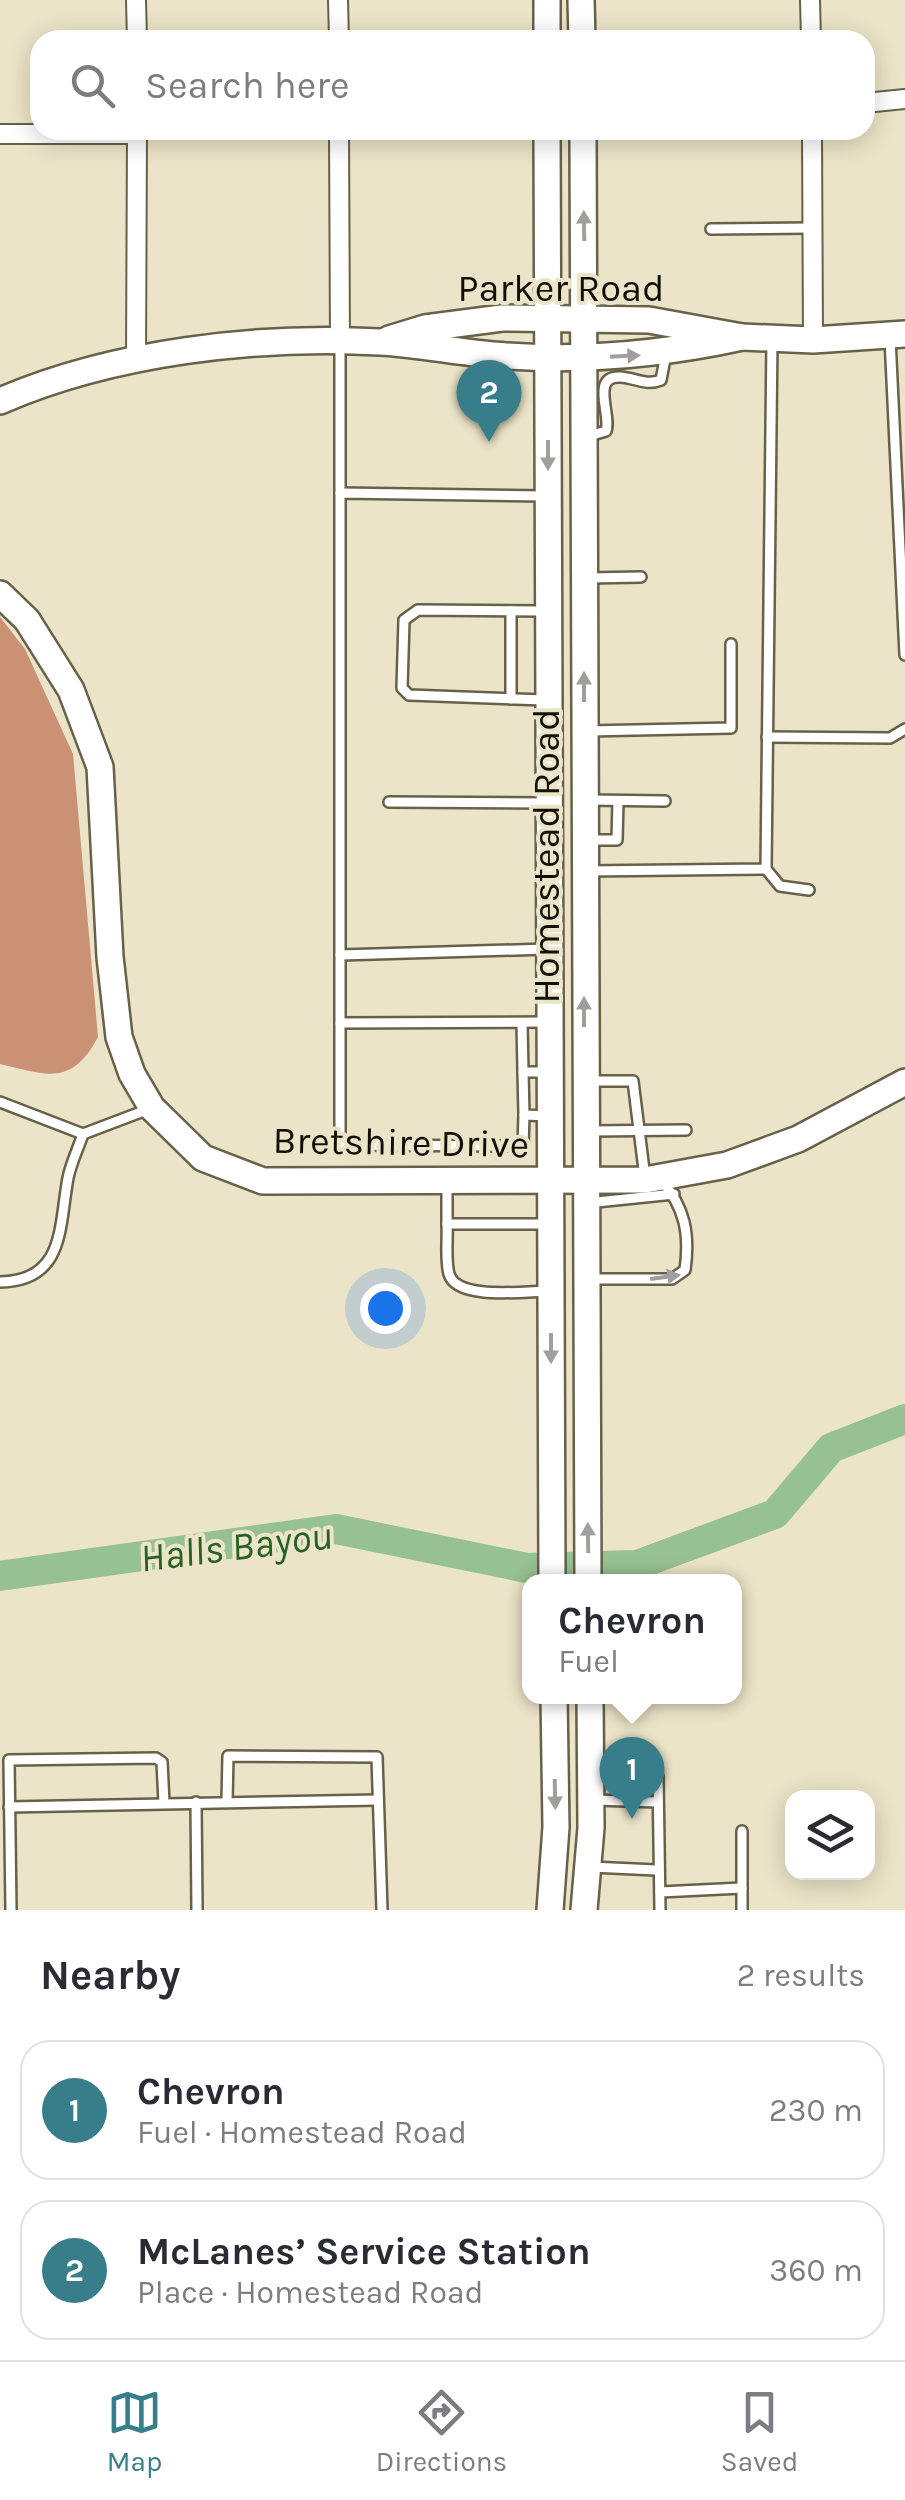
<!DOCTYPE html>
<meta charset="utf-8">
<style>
:root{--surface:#fff;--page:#f7f7f7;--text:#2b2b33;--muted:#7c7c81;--line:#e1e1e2;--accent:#387d8a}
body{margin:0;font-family:Karla,sans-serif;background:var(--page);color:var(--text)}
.controls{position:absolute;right:30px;bottom:30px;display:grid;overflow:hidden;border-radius:20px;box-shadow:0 5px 25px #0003}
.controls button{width:90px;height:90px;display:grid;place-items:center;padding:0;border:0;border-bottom:2px solid var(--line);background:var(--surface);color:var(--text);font:50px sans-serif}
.you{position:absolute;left:385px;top:1308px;width:35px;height:35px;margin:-25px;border:8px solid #fff;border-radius:50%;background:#1a73e8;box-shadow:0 0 0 15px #1a73e833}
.badge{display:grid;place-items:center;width:65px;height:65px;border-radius:50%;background:var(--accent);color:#fff;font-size:32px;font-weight:700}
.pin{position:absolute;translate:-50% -82px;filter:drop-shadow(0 2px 5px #0008)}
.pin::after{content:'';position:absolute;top:52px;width:35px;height:30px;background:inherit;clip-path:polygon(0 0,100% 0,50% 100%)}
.popup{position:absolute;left:522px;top:1574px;width:220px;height:130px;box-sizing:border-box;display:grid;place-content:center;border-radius:20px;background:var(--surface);filter:drop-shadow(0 2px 8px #0005);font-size:32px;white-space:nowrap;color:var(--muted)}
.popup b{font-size:38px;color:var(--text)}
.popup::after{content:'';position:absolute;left:50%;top:100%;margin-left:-20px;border:20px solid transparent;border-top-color:var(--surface)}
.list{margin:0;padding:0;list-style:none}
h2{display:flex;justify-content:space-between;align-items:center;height:130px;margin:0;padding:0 40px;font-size:42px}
h2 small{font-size:32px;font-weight:400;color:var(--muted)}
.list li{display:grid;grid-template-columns:65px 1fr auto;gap:30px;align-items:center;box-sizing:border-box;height:140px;margin:0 20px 20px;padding:0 20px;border:2px solid var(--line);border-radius:30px}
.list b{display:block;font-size:38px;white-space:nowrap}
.list p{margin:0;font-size:32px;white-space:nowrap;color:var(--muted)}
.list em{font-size:32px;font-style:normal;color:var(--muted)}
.icon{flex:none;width:55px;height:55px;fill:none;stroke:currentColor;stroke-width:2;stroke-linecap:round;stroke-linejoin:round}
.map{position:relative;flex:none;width:905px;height:1910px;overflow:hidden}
.search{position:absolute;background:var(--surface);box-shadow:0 5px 25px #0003;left:30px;right:30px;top:30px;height:110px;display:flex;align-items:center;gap:25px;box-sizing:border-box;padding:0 35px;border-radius:30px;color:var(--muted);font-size:38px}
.sheet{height:450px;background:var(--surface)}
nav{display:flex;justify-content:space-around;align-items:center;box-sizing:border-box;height:140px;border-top:2px solid var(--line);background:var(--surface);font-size:28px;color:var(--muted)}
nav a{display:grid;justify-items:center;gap:5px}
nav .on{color:var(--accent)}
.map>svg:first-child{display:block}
</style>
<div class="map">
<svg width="905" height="1910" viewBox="0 0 905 1910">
<rect width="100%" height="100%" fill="#ebe4c8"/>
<path fill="#ca9174" d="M0 617 25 649 73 754 98 1037C71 1088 45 1074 0 1064Z"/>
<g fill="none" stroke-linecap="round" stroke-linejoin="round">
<path stroke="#96c192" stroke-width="30" d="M0 1576 336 1529 527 1568 637 1565 775 1514 831 1448 905 1419"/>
<defs>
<g id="lane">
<path d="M711 229 812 228"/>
<path d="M890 338 905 655"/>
<path d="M340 344V493"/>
<path d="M589 436 606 431C612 416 590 376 620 377 636 378 646 386 661 380L666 354"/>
<path d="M545 496 340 493V955L547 949"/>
<path d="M587 578 641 577"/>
<path d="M511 611V699"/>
<path d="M545 700 409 695 402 688 404 620 418 610 546 611"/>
<path d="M587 731 731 728V644"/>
<path d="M767 737 890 738 905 729"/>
<path d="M587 800 665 801"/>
<path d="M389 802 547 803"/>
<path d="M587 840H617L618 801"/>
<path d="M766 869 780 886 809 890"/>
<path d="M586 871 766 869 772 339"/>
<path d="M340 955V1023L549 1022"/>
<path d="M340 1023V1145L523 1146 524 1115"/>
<path d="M522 1023 523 1072H549"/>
<path d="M523 1072 524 1115 550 1116"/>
<path d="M591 1081H633L645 1178"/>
<path d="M0 1102 83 1134 149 1109"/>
<path d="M591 1131 686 1130"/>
<path d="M447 1184V1224H546"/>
<path d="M587 1203 674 1194"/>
<path d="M447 1224C448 1240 445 1259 449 1274 457 1301 526 1291 549 1291"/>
<path d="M587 1279H672L685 1270C690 1234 685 1207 661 1180"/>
<path d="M0 1282C65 1281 59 1227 68 1178 71 1163 78 1149 83 1134"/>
<path d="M658 1776 660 1910"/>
<path d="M595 1800 657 1802"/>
<path d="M227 1801 228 1756 377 1757 382 1910"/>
<path d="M196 1802 197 1910"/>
<path d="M9 1807 378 1800"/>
<path d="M742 1831V1910"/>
<path d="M591 1867 656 1870"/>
<path d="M660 1892 742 1888"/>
<path d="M11 1910 9 1760 156 1758 162 1762 164 1803"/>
</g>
<g id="street">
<path d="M136 0 137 40"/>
<path d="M338 0 339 40"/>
<path d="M810 0 811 40"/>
<path d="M865 103 905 99"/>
<path d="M339 130 340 342"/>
<path d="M812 130 813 340"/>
<path d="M0 134H137"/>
<path d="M136 361 137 130"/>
</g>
<g id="secondary">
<path d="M547 0V40"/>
<path d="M581 0 582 40"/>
<path d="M547 130 552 1582"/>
<path d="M583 130 588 1582"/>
<path d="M389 339 425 328 502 318 649 320 742 337 813 340 905 334"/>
<path d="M0 401C113 352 258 335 380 342 418 344 456 352 493 355 578 362 660 355 742 337"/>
<path d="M0 594 27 620 71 690 100 767 110 957 119 1037 132 1074 152 1108 203 1158 263 1181 645 1180 727 1165 798 1139 905 1082"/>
<path d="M550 1910 556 1827 554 1696"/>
<path d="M584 1910 591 1828 590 1696"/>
</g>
</defs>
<use href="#lane" stroke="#676149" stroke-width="14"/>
<use href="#street" stroke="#676149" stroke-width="22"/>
<use href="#secondary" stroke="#676149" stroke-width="30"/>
<use href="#lane" stroke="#fff" stroke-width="9"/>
<use href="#street" stroke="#fff" stroke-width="18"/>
<use href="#secondary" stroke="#fff" stroke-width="25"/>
</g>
<defs><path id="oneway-solid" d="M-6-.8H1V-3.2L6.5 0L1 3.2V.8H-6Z" transform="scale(2.5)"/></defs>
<g fill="#a09f9b">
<use href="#oneway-solid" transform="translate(584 226) rotate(-91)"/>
<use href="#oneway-solid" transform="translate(625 356) rotate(-3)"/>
<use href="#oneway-solid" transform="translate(548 455) rotate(90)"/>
<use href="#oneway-solid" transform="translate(584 687) rotate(-90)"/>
<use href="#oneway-solid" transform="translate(584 1012) rotate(-90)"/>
<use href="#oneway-solid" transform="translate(665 1277) rotate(-8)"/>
<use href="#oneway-solid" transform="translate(551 1348) rotate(90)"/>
<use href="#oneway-solid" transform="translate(588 1538) rotate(-91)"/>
<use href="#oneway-solid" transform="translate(555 1794) rotate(89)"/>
</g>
<g text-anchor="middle" stroke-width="8" stroke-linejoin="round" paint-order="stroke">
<g font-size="38" fill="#110e06" stroke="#ebe4c8">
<text x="561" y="301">Parker Road</text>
<text transform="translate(546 856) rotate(-90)" y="13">Homestead Road</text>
<text transform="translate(401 1142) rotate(1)" y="13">Bretshire Drive</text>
</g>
<g font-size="40" font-style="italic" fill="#286124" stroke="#ebe4c8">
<text transform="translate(236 1546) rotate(-7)" y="14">Halls Bayou</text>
</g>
</g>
</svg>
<div class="controls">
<button><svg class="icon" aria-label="layers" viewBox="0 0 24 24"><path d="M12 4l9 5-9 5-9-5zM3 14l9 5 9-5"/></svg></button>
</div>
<div class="you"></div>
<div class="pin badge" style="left:632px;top:1819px">1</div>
<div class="popup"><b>Chevron</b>Fuel</div>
<div class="pin badge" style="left:489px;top:442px">2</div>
<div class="search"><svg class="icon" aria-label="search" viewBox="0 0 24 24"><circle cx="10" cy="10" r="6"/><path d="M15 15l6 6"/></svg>Search here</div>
</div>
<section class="sheet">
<h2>Nearby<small>2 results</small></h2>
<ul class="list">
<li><span class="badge">1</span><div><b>Chevron</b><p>Fuel · Homestead Road</p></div><em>230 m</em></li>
<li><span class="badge">2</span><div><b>McLanes’ Service Station</b><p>Place · Homestead Road</p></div><em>360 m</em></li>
</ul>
</section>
<nav>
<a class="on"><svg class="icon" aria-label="map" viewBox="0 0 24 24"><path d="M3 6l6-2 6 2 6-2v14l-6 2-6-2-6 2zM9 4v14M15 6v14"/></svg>Map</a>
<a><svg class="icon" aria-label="directions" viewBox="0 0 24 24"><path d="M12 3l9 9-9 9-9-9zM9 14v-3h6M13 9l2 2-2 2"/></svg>Directions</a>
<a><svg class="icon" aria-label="saved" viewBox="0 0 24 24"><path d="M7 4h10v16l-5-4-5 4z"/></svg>Saved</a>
</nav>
